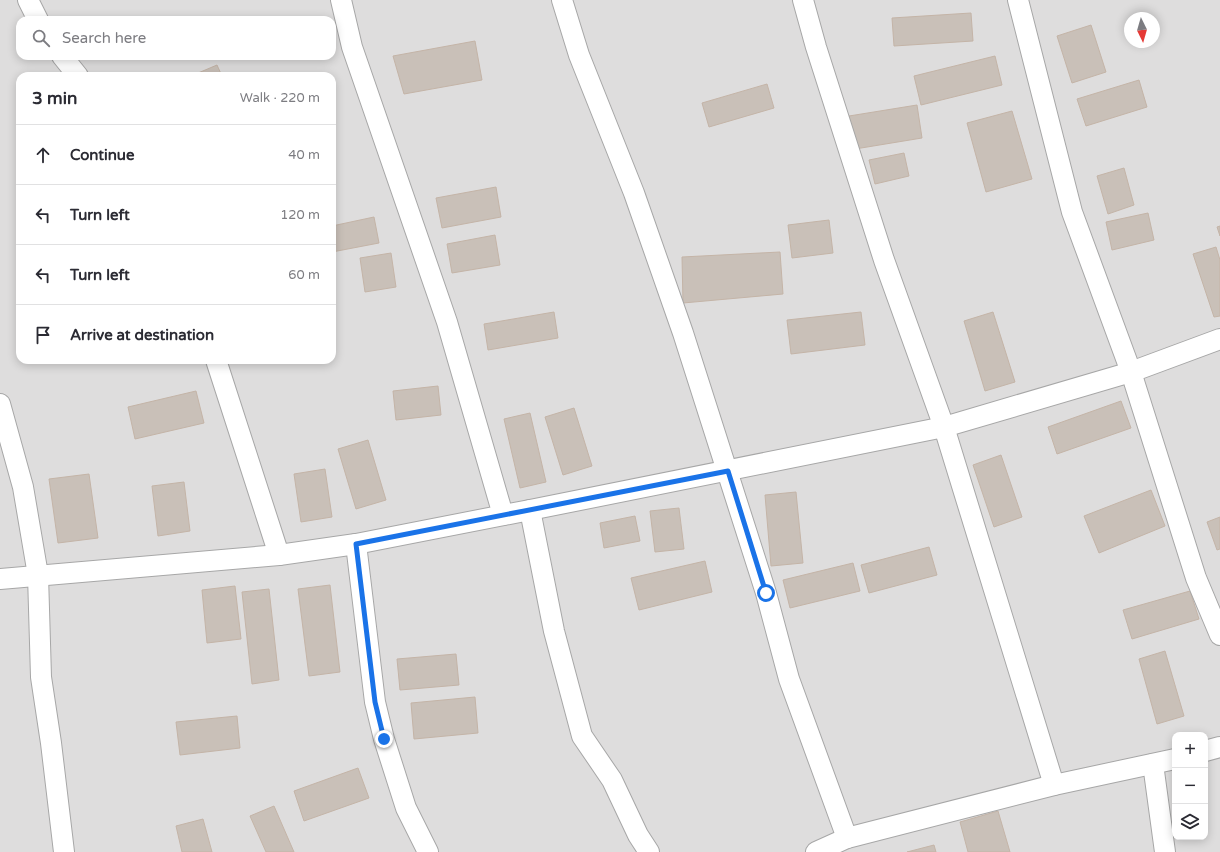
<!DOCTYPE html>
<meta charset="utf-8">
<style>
:root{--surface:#fff;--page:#f7f7f7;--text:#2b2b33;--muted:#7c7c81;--line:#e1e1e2}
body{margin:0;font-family:"Varela Round",sans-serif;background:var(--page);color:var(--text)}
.controls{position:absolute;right:12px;bottom:12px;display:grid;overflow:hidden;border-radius:8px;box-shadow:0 2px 10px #0003}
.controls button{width:36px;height:36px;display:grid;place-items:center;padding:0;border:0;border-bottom:1px solid var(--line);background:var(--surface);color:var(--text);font:20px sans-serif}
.compass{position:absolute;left:1124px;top:12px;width:36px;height:36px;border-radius:50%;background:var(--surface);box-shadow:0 2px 10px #0003;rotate:175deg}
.stop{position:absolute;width:12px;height:12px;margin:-9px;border:3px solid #1a73e8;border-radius:50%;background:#fff}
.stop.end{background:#1a73e8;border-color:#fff;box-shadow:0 1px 4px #0008}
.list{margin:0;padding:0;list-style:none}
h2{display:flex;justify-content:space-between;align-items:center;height:52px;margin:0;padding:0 16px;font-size:17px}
h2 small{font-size:13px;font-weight:400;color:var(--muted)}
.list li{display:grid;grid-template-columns:26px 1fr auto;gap:12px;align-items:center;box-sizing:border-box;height:60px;padding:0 16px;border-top:1px solid var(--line)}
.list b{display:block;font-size:15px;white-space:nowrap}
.list em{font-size:13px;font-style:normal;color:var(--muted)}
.icon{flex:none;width:22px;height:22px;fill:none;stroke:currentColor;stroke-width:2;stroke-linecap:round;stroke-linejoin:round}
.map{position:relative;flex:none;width:1220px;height:852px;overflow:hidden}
.search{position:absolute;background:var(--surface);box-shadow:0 2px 10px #0003;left:16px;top:16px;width:320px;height:44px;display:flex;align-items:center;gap:10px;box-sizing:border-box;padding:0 14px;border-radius:12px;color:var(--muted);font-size:15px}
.panel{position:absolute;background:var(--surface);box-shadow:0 2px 10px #0003;left:16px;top:72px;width:320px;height:292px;border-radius:12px}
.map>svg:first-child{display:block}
</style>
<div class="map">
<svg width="1220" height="852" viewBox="0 0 1220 852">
<rect width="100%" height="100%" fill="#f1ede6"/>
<path fill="#dedddd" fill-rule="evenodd" d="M0 0H1220V852H0ZM1130 18H1154V42H1130ZM20 20H332V56H20ZM20 76H332V360H20ZM1175 735H1205V837H1175Z"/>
<g fill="#c9c0b8" stroke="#c4b4a7">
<path d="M971 13 973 41 894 46 892 18Z"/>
<path d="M1091 25 1106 72 1072 83 1057 36Z"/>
<path d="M475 41 482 80 404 94 393 56Z"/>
<path d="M995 56 1002 85 921 105 914 76Z"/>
<path d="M217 65 222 76H191Z"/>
<path d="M1139 80 1147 107 1086 126 1077 99Z"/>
<path d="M767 84 774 108 709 127 702 103Z"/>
<path d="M917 105 922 138 855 149 849 116Z"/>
<path d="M1012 111 1032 179 986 192 967 123Z"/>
<path d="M904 153 909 176 875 184 869 160Z"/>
<path d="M1124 168 1134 205 1108 214 1097 176Z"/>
<path d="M496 187 501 217 442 228 436 198Z"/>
<path d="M1148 213 1154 240 1112 250 1106 222Z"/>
<path d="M374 217 379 243 332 252V226Z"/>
<path d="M829 220 833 253 792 258 788 225Z"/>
<path d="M1220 226V236L1217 227Z"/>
<path d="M495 235 500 265 452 273 447 244Z"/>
<path d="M1216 247 1220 260V316L1214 317 1193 254Z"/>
<path d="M780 252 783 294 683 303 682 257Z"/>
<path d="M391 253 396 287 365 292 360 258Z"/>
<path d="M554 312 558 338 488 350 484 324Z"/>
<path d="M861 312 865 345 791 354 787 320Z"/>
<path d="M993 312 1015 382 985 391 964 321Z"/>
<path d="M438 386 441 415 396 420 393 391Z"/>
<path d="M196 391 204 423 135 439 128 407Z"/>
<path d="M1121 401 1131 428 1057 454 1048 427Z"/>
<path d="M574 408 592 466 563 475 545 417Z"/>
<path d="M530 413 546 482 520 488 504 419Z"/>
<path d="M368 440 386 500 356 509 338 449Z"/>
<path d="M1001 455 1022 517 994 527 973 465Z"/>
<path d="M325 469 332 517 301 522 294 474Z"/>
<path d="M89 474 98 538 58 543 49 479Z"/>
<path d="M184 482 190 531 158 536 152 486Z"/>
<path d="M1151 490 1165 526 1099 553 1084 516Z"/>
<path d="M796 492 803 563 771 566 765 495Z"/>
<path d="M679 508 684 549 655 552 650 511Z"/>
<path d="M635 516 640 541 604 548 600 523Z"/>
<path d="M1220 517V549L1217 550 1207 522Z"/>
<path d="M929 547 937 575 869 593 861 565Z"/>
<path d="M705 561 712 592 639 610 631 578Z"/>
<path d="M853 563 860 591 790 608 783 580Z"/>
<path d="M330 585 340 672 309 676 298 589Z"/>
<path d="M235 586 241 639 207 643 202 590Z"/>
<path d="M269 589 279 680 252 684 242 592Z"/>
<path d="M1190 591 1199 619 1132 639 1123 610Z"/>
<path d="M1165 651 1184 716 1157 724 1139 659Z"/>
<path d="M456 654 459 685 400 690 397 659Z"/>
<path d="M475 697 478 733 414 739 411 703Z"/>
<path d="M237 716 240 748 180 755 176 722Z"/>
<path d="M358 768 369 798 304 821 294 791Z"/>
<path d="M274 806 294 852H266L250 816Z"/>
<path d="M998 811 1010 852H968L960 822Z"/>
<path d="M203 819 212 852H182L176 826Z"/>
<path d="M934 845 936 852H907Z"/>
</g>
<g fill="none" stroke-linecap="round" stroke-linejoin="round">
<defs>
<g id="minor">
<path d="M28 0 38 20"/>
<path d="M341 0 352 47 447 322 503 515"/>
<path d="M562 0 579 55 634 193 683 333 766 593 789 679 847 838"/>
<path d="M803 0 816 47 884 260 944 427 1054 785"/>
<path d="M1018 0 1072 212 1131 372 1196 578 1220 635"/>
<path d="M62 56 78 76"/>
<path d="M216 360 279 555"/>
<path d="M0 404 23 487 38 575 41 677 51 743 64 852"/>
<path d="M530 510 554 631 582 736 612 780 638 835 649 852"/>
<path d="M356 544 375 702 384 739 406 808 428 852"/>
<path d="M0 579 279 555 356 544 530 510 944 427 1131 372 1220 339"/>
<path d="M1205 751 1220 747"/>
<path d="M1153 764 1165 852"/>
<path d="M816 852 847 838 1054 785 1175 759"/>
</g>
</defs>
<use href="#minor" stroke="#a7a7a7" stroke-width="22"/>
<use href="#minor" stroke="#fff" stroke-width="20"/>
</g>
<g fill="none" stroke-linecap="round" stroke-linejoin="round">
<path stroke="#1a73e8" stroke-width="5" d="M384 739 375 702 356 544 728 471 766 593"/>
</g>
</svg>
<div class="controls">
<button>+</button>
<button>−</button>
<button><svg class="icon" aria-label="layers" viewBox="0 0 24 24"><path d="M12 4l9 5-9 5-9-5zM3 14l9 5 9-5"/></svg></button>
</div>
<svg class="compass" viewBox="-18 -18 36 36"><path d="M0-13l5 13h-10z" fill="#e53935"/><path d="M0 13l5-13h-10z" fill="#7c7c81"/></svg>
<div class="stop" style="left:766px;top:593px"></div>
<div class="stop end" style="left:384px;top:739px"></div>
<div class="search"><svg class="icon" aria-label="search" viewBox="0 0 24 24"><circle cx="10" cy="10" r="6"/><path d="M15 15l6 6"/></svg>Search here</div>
<section class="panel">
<h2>3 min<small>Walk · 220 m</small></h2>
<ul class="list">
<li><svg class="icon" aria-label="ahead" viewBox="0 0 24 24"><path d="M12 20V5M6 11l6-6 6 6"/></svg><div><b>Continue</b></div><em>40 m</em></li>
<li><svg class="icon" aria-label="left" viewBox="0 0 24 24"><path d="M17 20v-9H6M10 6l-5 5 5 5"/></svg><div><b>Turn left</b></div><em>120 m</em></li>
<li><svg class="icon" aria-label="left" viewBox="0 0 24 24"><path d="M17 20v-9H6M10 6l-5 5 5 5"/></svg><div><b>Turn left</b></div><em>60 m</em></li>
<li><svg class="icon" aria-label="arrive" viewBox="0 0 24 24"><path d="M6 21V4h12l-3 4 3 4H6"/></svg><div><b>Arrive at destination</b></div></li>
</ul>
</section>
</div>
